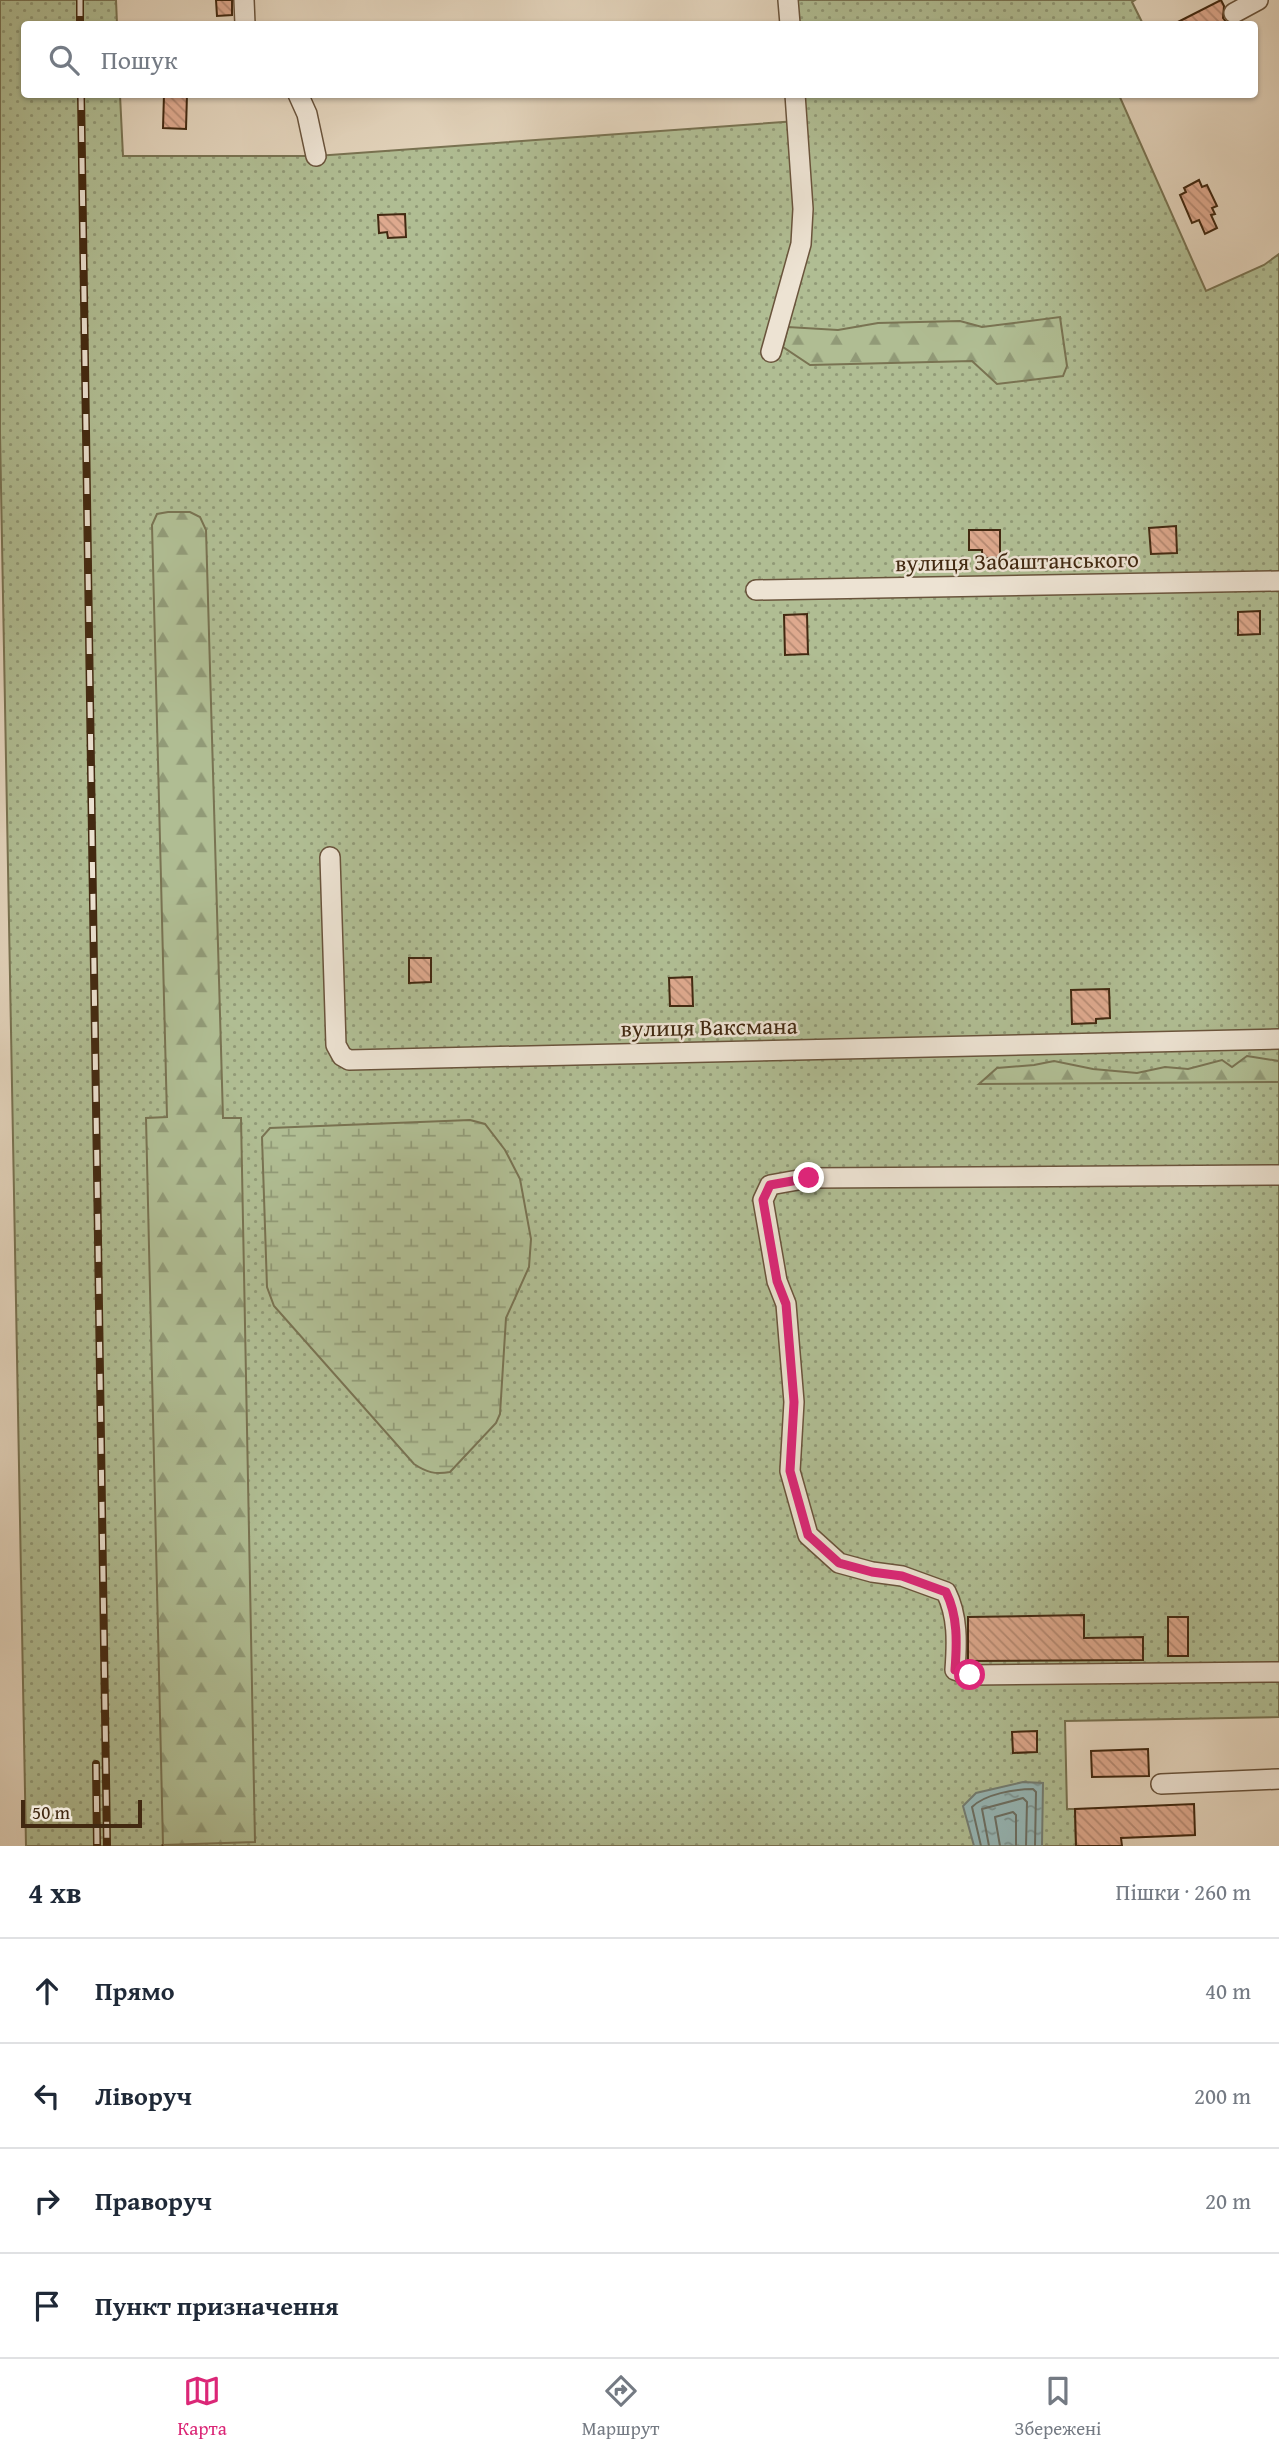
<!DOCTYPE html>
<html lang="uk">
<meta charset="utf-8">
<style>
:root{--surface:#fff;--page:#f6f6f7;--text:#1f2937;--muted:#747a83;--line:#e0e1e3;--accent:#db2777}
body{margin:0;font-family:"Gentium Book Plus",serif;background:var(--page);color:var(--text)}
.scale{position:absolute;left:21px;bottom:18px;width:121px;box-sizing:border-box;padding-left:7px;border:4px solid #422911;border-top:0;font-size:19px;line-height:24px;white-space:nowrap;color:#422911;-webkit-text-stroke:5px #ede3d3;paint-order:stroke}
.stop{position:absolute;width:21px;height:21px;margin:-16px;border:5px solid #db2777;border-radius:50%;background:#fff}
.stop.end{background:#db2777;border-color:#fff;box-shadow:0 2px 7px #0008}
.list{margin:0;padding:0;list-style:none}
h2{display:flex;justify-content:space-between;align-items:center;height:91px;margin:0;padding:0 28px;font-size:30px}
h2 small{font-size:23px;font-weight:400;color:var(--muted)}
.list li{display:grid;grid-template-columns:46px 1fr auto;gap:21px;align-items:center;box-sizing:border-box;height:105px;padding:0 28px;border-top:2px solid var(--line)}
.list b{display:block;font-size:26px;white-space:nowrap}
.list em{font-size:23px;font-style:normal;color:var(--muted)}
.icon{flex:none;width:38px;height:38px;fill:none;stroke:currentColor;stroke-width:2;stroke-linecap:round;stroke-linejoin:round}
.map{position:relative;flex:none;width:1279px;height:1846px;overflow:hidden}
.search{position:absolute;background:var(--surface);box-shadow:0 2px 5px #0004;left:21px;right:21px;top:21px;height:77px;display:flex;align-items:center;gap:18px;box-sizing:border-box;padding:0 24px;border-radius:7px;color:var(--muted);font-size:26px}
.sheet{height:511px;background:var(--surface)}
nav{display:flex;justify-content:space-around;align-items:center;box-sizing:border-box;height:98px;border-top:2px solid var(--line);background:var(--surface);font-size:19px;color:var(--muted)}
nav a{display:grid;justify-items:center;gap:4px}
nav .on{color:var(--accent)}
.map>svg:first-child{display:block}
</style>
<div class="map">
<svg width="1279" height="1846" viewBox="0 0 1279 1846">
<defs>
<pattern id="grass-dots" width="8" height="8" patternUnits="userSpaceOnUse" patternTransform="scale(1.75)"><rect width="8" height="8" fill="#b0bd93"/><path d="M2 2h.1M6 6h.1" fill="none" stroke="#919a77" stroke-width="1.8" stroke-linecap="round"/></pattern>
<pattern id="forest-firs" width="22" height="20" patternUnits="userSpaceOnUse" patternTransform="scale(1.75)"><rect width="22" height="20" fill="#b0bd93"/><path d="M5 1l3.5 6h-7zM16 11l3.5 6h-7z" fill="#919a77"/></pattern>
<pattern id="wetland-marsh" width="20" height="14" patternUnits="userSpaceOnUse" patternTransform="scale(1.75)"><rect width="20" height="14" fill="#b0bd93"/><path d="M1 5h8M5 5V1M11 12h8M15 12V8" fill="none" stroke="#919a77"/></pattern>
<pattern id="water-ripples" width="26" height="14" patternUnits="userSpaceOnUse" patternTransform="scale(1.75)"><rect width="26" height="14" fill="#96b7b6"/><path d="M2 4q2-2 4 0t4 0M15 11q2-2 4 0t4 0" fill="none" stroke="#7c9593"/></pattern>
<pattern id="building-back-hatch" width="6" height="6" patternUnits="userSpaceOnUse" patternTransform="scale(1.75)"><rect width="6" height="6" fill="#dea98e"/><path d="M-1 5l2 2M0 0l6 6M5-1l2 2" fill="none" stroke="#b68a73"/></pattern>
</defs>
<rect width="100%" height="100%" fill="#e3d4bc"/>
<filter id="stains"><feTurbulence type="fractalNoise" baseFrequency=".00286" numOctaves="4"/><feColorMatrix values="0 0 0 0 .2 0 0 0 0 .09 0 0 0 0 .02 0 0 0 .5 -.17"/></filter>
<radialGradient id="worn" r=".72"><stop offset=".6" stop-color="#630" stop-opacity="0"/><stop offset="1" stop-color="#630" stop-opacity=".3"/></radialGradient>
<g fill="url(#grass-dots)" stroke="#797352" stroke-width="2">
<path d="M0 0H116L117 24H24V94L120 95 123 156H316L797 121 795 95H1119L1206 291 1264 265 1279 254V1717L1065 1721 1067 1809H1075L1076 1846H26L0 433Z"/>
<path d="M788 0H1135L1132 2 1143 24H790Z"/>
</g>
<g fill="url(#forest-firs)" stroke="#797352" stroke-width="2">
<path d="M1060 317 1067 366 1063 376 997 384 972 361 810 365 783 347 788 327 838 330 878 323 960 321 982 327Z"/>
<path d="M168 512H190L200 517 206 530 223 1118H241L255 1842 163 1845 146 1118 167 1117 152 525 157 514Z"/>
<path d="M1247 1056 1279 1061V1082L979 1084 997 1068 1034 1065 1054 1061 1093 1069 1137 1073 1165 1067 1188 1069 1222 1060 1232 1067Z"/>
</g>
<path fill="url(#wetland-marsh)" stroke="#797352" stroke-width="2" d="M470 1120 485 1124 505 1150 520 1179 531 1239 529 1267 506 1318 500 1414 496 1423 450 1472C435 1475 426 1472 414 1464L274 1306 267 1287 262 1137 270 1128Z"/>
<path fill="url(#water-ripples)" stroke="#747e74" stroke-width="2" d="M1023 1782 1043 1783 1042 1846H974L963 1806 976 1793Z"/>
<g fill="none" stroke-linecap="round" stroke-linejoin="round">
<g stroke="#6c7064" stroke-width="2">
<path d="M981 1846 972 1807C985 1794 1015 1789 1033 1789L1036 1792 1035 1846"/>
<path d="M989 1846 982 1809 1023 1798 1027 1802 1026 1846"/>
<path d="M1000 1846 995 1817 1013 1812 1016 1815V1846"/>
</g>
</g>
<g fill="url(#building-back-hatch)" stroke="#422911" stroke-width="2">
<path d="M216 0H232V15L217 16Z"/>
<path d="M1221 0 1224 6 1223 18 1226 22 1222 24H1174Z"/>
<path d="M164 94H187L186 129 163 128Z"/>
<path d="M1199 180 1202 187 1207 185 1217 206 1212 208 1215 214 1211 215 1217 228 1205 234 1199 220 1192 223 1180 195 1186 192 1184 188Z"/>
<path d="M405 214 406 237 388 238 387 232 379 233 378 215Z"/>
<path d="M1176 526 1177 553 1151 554 1149 528Z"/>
<path d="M969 530H1000V558H982V550H969Z"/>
<path d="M1260 611V634L1238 635V612Z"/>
<path d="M807 614 808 654 785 655 784 615Z"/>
<path d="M409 958H431V982L409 983Z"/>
<path d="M692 977 693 1006H670L669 978Z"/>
<path d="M1109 989 1110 1018 1096 1019V1023L1072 1024 1071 990Z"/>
<path d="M1084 1615V1638L1143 1637V1660L968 1661V1617Z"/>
<rect x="1168" y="1617" width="20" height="39"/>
<path d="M1037 1731V1752L1013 1753 1012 1732Z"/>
<path d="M1148 1749 1149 1776 1092 1777 1091 1751Z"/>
<path d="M1194 1804 1195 1835 1121 1838 1122 1846H1076L1075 1809Z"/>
</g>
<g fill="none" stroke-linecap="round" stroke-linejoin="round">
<defs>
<g id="minor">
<path d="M244 0 245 24"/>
<path d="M788 0 790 24"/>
<path d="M1234 13 1258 0"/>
<path d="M298 94 307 114 316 156"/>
<path d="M771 352 801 244 803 209 795 94"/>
<path d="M756 590 1279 581"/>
<path d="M330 857 336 1045 342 1056 349 1060 1279 1039"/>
<path d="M1279 1175 809 1178 770 1185 763 1200 777 1281 786 1304 794 1402 790 1471 808 1535 839 1563 872 1572 902 1576 946 1592C958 1616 957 1643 955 1670L970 1675 1279 1672"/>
<path d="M1161 1784 1279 1779"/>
</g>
</defs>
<use href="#minor" stroke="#6a543c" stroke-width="22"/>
<path stroke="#422911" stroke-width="2.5" stroke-dasharray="2 3.5" stroke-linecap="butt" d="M162 1846 163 1845"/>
<use href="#minor" stroke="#ede3d3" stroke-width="19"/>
<defs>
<g id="rail">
<path d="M80 0V24"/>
<path d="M81 94 107 1846"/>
<path d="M96 1764 97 1846"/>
</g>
</defs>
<use href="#rail" stroke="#422911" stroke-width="8"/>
<use href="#rail" stroke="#ede3d3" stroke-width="5" stroke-dasharray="16" stroke-linecap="butt"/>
</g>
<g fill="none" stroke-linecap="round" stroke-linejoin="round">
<path stroke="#db2777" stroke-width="9" d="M809 1178 770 1185 763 1200 777 1281 786 1304 794 1402 790 1471 808 1535 839 1563 872 1572 902 1576 946 1592C958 1616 957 1643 955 1670L970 1675"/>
</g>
<g text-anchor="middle" stroke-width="5" stroke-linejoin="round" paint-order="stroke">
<g font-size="23" fill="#422911" stroke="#ede3d3">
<text transform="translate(1017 561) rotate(-1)" y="8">вулиця Забаштанського</text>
<text transform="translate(709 1027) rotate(-1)" y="8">вулиця Ваксмана</text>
</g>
</g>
<rect width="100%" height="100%" filter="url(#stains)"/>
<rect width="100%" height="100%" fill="url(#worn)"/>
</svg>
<div class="scale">50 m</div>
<div class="stop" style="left:970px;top:1675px"></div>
<div class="stop end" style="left:809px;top:1178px"></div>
<div class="search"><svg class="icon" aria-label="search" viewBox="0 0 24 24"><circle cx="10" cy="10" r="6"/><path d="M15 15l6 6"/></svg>Пошук</div>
</div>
<section class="sheet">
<h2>4 хв<small>Пішки · 260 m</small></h2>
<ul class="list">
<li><svg class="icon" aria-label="ahead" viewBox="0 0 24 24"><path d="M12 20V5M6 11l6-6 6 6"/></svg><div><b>Прямо</b></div><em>40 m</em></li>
<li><svg class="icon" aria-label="left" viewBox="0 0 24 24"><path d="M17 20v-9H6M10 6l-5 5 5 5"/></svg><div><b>Ліворуч</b></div><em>200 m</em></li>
<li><svg class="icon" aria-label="right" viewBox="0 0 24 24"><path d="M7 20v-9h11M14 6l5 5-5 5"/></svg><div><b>Праворуч</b></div><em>20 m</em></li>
<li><svg class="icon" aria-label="arrive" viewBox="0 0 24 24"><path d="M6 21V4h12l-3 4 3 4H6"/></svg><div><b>Пункт призначення</b></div></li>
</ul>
</section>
<nav>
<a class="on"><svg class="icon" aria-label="map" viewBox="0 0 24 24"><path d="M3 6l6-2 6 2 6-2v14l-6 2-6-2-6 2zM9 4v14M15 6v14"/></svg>Карта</a>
<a><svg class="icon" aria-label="directions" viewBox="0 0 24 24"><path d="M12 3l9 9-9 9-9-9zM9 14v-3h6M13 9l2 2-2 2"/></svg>Маршрут</a>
<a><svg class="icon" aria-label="saved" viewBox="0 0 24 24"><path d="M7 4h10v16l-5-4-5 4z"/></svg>Збережені</a>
</nav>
